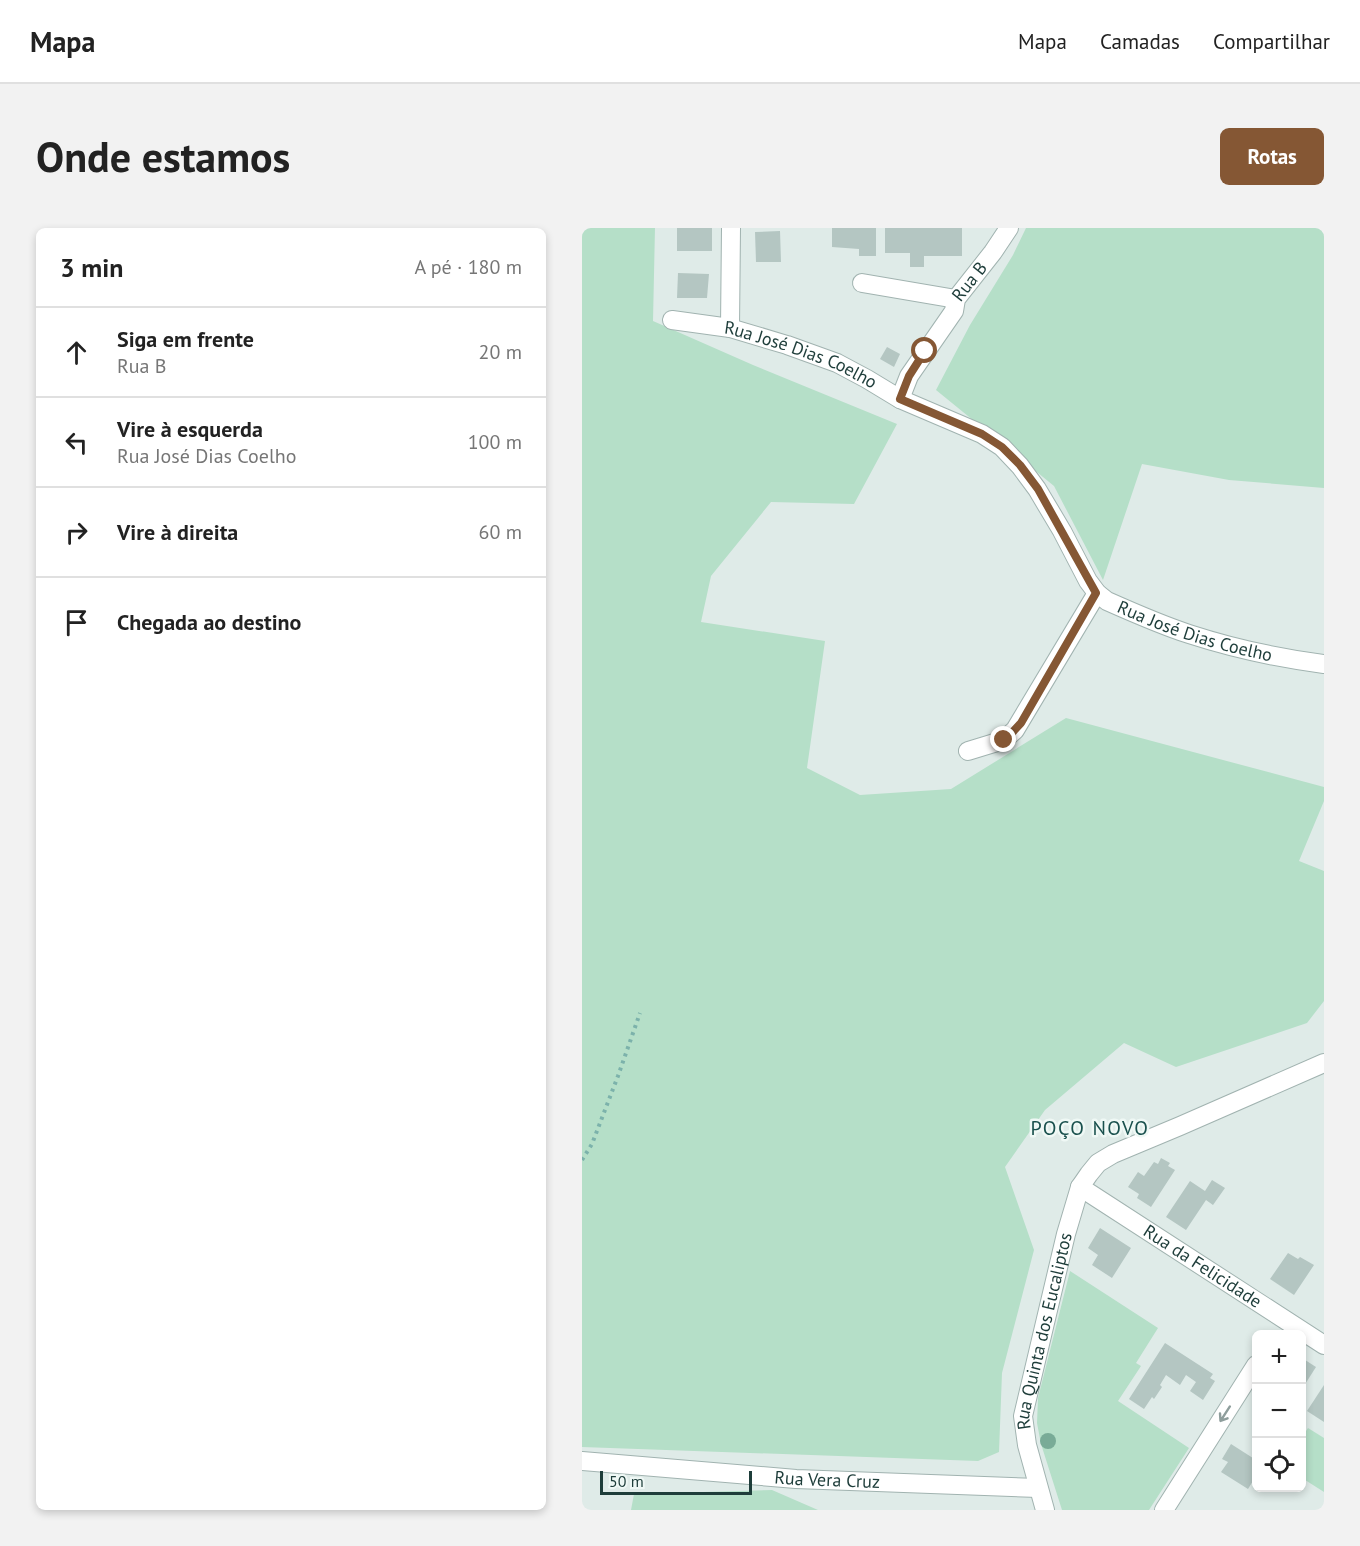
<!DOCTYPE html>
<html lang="pt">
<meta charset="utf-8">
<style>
:root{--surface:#fff;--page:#f2f2f2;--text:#222;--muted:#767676;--line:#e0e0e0;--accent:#855734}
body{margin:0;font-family:"PT Sans",sans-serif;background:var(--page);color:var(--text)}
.controls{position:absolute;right:18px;bottom:18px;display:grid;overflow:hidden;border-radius:9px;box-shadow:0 3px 9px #0003}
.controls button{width:54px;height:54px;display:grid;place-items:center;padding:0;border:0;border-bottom:2px solid var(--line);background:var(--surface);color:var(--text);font:30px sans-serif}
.scale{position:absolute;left:18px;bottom:15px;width:152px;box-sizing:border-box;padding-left:6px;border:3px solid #1e3d3a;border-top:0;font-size:16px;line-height:21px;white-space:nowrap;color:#1e3d3a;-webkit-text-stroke:4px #eff8f5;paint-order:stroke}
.stop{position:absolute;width:18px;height:18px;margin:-14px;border:4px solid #855734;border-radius:50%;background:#fff}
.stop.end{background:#855734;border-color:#fff;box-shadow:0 2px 6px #0008}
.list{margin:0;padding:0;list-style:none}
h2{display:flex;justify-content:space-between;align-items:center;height:78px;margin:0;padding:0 24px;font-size:26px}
h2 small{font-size:20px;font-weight:400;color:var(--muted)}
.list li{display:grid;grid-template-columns:39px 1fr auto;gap:18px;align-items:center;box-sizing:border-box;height:90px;padding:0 24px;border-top:2px solid var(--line)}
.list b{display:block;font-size:22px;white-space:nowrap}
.list p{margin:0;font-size:20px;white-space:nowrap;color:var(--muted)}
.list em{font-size:20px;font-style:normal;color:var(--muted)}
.icon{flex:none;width:33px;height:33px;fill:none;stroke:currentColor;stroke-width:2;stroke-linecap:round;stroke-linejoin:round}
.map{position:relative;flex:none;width:742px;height:1282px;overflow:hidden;border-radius:9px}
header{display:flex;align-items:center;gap:36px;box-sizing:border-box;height:84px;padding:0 30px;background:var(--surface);border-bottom:2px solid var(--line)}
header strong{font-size:28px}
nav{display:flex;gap:33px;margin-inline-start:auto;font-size:21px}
.intro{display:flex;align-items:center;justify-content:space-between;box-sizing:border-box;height:144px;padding:0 36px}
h1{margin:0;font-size:42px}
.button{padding:15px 27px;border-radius:9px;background:var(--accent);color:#fff;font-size:21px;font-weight:700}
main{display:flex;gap:36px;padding:0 36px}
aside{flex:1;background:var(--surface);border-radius:9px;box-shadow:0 3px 9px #0003}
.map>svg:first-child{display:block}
</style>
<header>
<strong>Mapa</strong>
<nav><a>Mapa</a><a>Camadas</a><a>Compartilhar</a></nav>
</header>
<div class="intro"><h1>Onde estamos</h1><a class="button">Rotas</a></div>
<main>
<aside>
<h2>3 min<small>A pé · 180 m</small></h2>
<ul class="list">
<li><svg class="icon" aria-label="ahead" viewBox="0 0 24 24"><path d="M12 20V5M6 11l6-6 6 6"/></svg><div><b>Siga em frente</b><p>Rua B</p></div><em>20 m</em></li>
<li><svg class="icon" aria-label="left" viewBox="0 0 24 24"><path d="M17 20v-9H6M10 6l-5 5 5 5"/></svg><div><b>Vire à esquerda</b><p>Rua José Dias Coelho</p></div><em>100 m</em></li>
<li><svg class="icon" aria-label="right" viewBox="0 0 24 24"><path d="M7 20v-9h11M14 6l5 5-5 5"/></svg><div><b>Vire à direita</b></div><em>60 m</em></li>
<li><svg class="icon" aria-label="arrive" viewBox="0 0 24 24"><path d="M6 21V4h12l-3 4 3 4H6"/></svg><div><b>Chegada ao destino</b></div></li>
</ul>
</aside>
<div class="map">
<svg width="742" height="1282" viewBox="0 0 742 1282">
<rect width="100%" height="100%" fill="#dfebe8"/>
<g fill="#b5dfc8">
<path d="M0 0H73L71 93 171 137 315 196 272 276 189 274 129 348 119 394 243 413 225 540 278 567 369 561 484 490 742 559V573L717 633 742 643V773L725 795 594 839 542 815 463 882 423 939 452 1022 420 1145 417 1224 396 1233 0 1219Z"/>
<path d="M444 0H742V260L647 252 560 236 521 352 472 258 354 162 388 97 431 27Z"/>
<path d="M488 1043 576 1100 554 1135 559 1138 536 1173 607 1220 567 1282H480L459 1216 455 1195 456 1170Z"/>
<path d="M726 1200 742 1210V1264L720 1250V1209Z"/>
<path d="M190 1262 236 1282H49L52 1266Z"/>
</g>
<g fill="#b4c6c2">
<rect x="95" y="0" width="35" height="23"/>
<path d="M250 0H294V28H277V21L250 19Z"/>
<path d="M303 0H380V28H342V39H328V25H303Z"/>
<path d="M198 3 199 34H174L173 4Z"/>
<path d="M96 45 127 46 125 70H95Z"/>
<path d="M305 119 318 126 312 139 298 131Z"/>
<path d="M579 930 588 935 586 938 593 942 569 979 555 970 557 966 546 959 556 944 562 948 572 934 576 936Z"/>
<path d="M630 952 643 960 631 977 624 972 604 1002 584 989 608 953 623 963Z"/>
<path d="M518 1000 549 1020 530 1050 510 1037 516 1027 506 1020Z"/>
<path d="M706 1025 716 1031 718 1029 732 1037 712 1067 688 1051Z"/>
<path d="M583 1115 631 1146 628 1150 633 1153 621 1172 608 1163 614 1154 604 1147 598 1157 584 1147 578 1157 580 1159 572 1171 570 1169 562 1181 547 1171Z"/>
<path d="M720 1130 734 1139 720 1161Z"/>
<path d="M742 1157V1194L725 1183Z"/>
<path d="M649 1216 674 1232V1248L666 1261 639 1244 646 1234 640 1231Z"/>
</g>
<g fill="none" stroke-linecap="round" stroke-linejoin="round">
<defs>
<g id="street">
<path d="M280 55 374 71"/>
<path id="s1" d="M90 92 148 100 205 117 255 135 285 151 318 171 400 206 420 219 438 238 455 261 480 303 506 353 515 365 525 373C552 385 579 397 607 406 650 420 696 430 742 436"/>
<path d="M148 100 149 0"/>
<path id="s2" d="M318 171 327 148 372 83 374 71 411 24 427 0"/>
<path d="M386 523 422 512 433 502 515 365"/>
<path id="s3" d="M498 959 742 1117"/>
<path id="s4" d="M0 1233 214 1251 456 1260"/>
<path id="s5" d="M463 1282 445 1217 441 1188 484 1006 498 959 507 946 516 935 531 926 598 898 742 835"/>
<path d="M582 1282 674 1137"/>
</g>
</defs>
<use href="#street" stroke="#a1b3b0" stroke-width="20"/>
<path stroke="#7cb2ab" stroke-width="4" stroke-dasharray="3 4.5" stroke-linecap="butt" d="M0 932 10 916 36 848 58 785"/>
<use href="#street" stroke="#fff" stroke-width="18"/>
</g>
<circle fill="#79ab97" cx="466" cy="1213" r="8"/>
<defs><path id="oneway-shaft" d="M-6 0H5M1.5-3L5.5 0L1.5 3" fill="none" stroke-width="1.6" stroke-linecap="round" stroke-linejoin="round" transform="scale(1.5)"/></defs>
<use stroke="#8e9e9c" href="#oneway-shaft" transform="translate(643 1186) rotate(123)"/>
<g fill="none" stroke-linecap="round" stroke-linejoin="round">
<path stroke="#855734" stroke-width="8" d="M343 123 327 148 318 171 400 206 420 219 438 237 456 261 514 365 439 495 427 508 422 512"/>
</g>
<g text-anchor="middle" stroke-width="5" stroke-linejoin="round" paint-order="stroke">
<g font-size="18" fill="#1e3d3a" stroke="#eff8f5">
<text dy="6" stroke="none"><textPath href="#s2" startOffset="138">Rua B</textPath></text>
<text dy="6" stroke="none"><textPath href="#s1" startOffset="134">Rua José Dias Coelho</textPath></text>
<text dy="6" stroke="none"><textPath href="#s1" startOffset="638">Rua José Dias Coelho</textPath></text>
<text dy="6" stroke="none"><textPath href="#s3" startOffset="146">Rua da Felicidade</textPath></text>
<text dy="6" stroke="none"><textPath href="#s5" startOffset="184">Rua Quinta dos Eucaliptos</textPath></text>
<text dy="6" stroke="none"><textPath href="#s4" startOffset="246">Rua Vera Cruz</textPath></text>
</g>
<g font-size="20" letter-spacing="1.5" fill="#19504d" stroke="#eff8f5">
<text x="508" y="907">POÇO NOVO</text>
</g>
</g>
</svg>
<div class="controls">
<button>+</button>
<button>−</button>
<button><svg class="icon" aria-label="locate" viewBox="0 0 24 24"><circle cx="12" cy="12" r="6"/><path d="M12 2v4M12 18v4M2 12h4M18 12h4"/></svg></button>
</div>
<div class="scale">50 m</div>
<div class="stop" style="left:343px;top:123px"></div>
<div class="stop end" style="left:422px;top:512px"></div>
</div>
</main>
